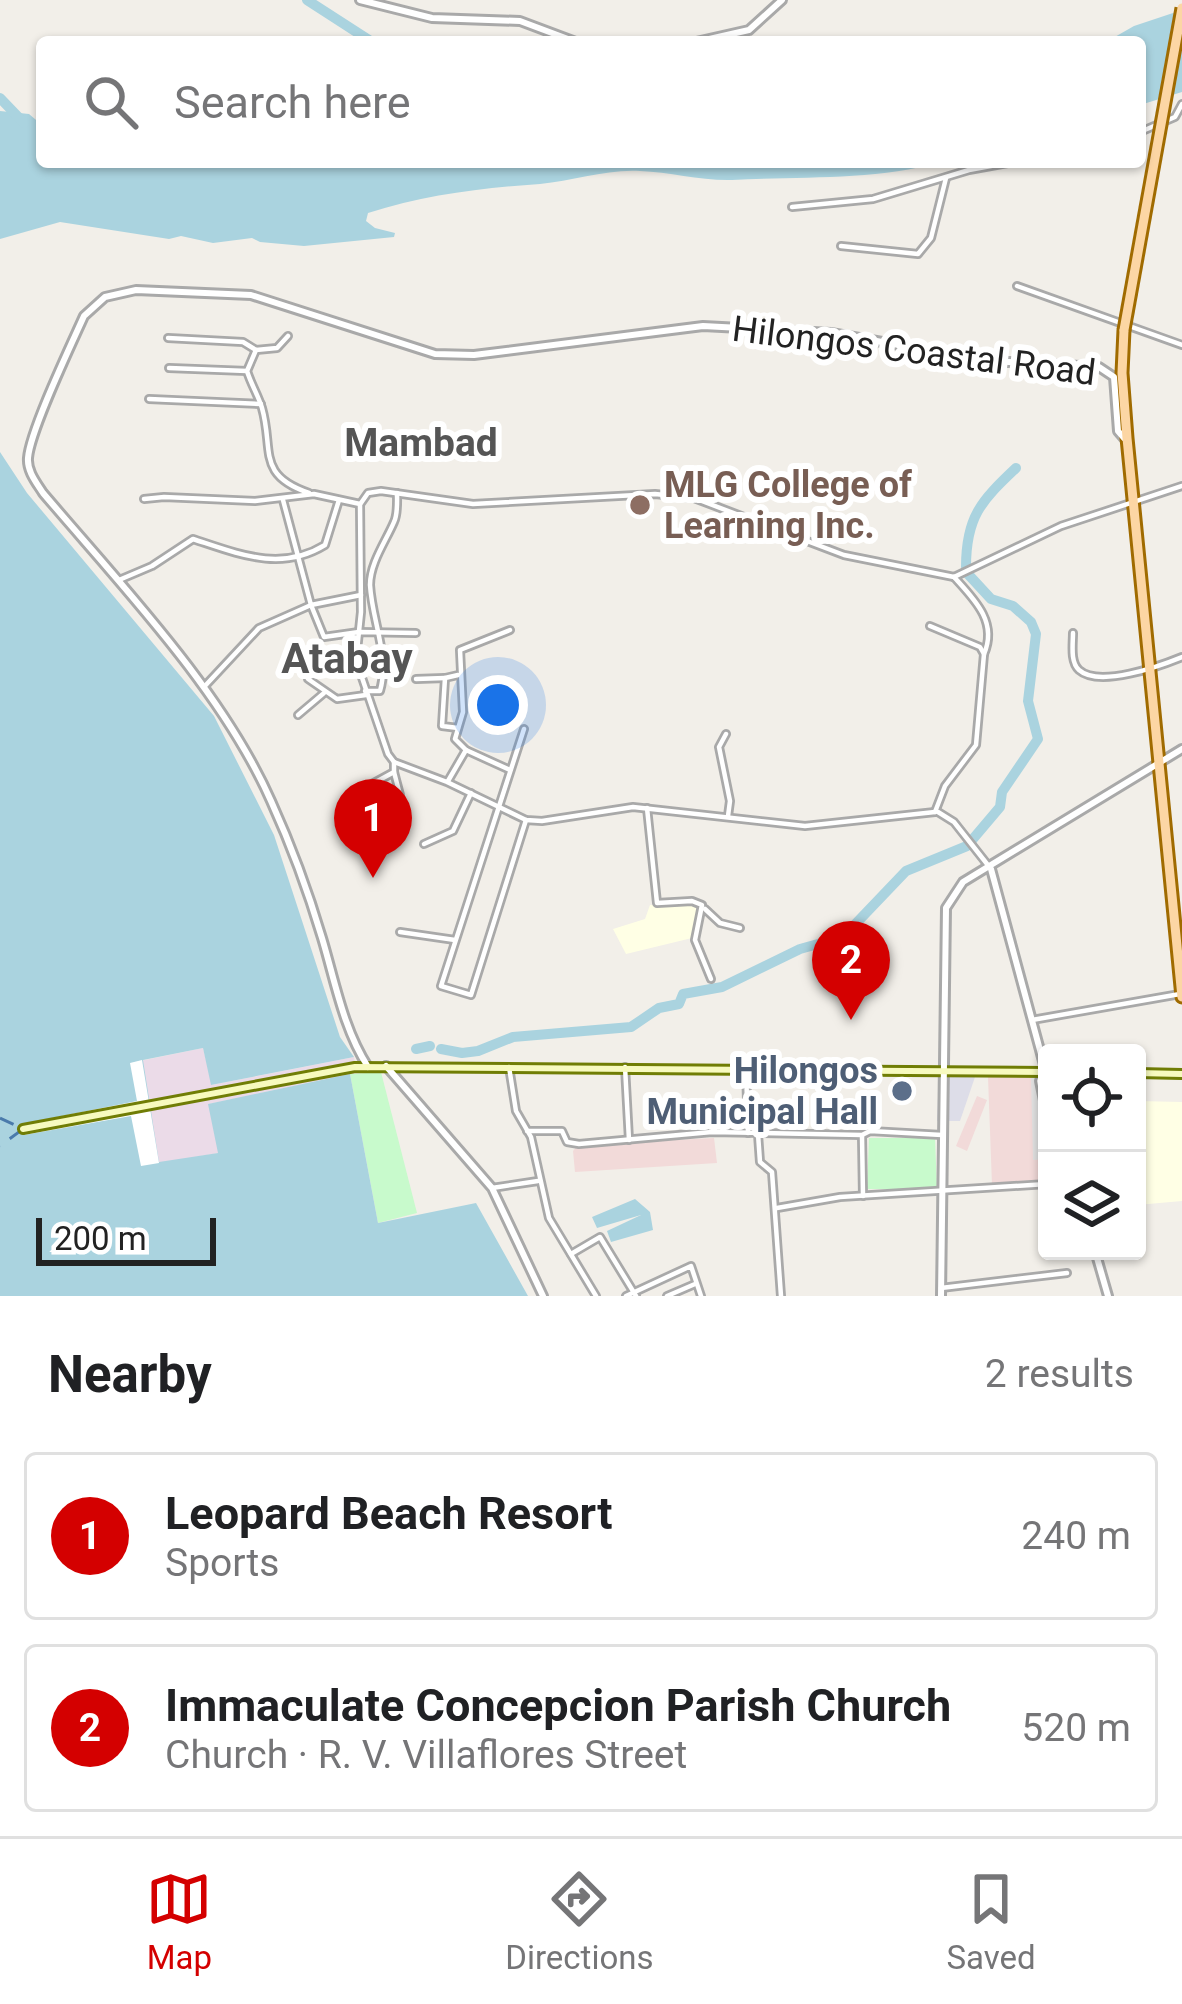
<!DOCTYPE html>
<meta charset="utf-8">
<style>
:root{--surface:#fff;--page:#f6f6f6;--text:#202124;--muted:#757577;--line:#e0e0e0;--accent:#d40000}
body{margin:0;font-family:Roboto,sans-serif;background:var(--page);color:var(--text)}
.controls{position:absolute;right:36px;bottom:36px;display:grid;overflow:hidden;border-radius:12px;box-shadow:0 3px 9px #0004}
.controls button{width:108px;height:108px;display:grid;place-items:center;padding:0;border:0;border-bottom:3px solid var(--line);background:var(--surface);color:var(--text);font:60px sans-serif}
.scale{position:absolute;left:36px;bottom:30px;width:180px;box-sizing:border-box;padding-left:12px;border:6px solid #222;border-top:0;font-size:33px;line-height:42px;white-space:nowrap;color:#222;-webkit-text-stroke:9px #fff;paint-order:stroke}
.you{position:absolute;left:498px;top:705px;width:42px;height:42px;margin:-30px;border:9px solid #fff;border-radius:50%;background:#1a73e8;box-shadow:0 0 0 18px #1a73e833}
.badge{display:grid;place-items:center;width:78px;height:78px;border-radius:50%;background:var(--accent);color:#fff;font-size:39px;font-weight:700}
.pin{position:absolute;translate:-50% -99px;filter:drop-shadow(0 3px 6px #0008)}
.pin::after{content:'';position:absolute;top:63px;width:42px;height:36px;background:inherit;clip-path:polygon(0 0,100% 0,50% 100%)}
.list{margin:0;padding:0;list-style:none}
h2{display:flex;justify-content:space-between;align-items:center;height:156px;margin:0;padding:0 48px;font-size:51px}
h2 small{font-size:39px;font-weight:400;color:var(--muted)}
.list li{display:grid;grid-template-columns:78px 1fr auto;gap:36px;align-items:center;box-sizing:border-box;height:168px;margin:0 24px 24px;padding:0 24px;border:3px solid var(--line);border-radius:12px}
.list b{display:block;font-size:45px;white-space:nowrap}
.list p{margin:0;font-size:39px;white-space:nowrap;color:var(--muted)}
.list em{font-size:39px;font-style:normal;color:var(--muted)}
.icon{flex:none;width:66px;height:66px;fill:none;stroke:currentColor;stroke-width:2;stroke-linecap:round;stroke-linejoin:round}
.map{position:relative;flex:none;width:1182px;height:1296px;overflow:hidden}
.search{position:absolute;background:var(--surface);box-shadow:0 3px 9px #0004;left:36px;right:36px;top:36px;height:132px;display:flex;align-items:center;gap:30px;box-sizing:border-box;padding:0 42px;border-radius:12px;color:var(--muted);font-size:45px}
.sheet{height:540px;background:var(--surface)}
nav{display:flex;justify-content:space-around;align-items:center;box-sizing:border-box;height:168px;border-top:3px solid var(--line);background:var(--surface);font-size:33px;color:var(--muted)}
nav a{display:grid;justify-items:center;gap:6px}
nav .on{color:var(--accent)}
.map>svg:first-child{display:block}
</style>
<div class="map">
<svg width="1182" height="1296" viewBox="0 0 1182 1296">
<rect width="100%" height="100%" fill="#f2efe9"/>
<g fill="#f2dad9">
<path d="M1037 1076 1040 1181 992 1185 988 1077Z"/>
<path d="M977 1096 987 1100 967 1151 956 1146Z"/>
<path d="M714 1138 717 1163 575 1172 573 1151 578 1145Z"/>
</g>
<path fill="#ebdbe8" d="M203 1048 212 1085 354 1057 357 1073 209 1104 219 1153 141 1166 130 1063Z"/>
<g fill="#ffffe5">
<path d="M684 904 695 905 699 917 692 938 626 954 613 929 645 919 650 905Z"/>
<path d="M1137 1101 1182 1102V1201L1137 1205Z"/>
</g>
<g fill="#c8facc">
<path d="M381 1072 417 1213 378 1223 350 1074Z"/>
<path d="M869 1138H935L937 1189H867Z"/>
</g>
<path fill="#e2e2e2" d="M1031 1077H1037L1047 1130V1159L1033 1160Z"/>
<path fill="#dddde8" d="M939 1077H975L960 1121H937Z"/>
<g fill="#aad3df">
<path d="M1182 10V92L1140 105V42H1106L1134 26Z"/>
<path d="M0 111 29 114 42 125V162H940C876 181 801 176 732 180 702 181 670 172 640 171 607 169 573 181 540 184 481 188 425 195 368 213L366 221 375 228 395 233 394 237 304 246 260 242 252 238 213 243 181 236 169 239 60 222 0 239Z"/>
<path d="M0 452 27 493 214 716 274 835 340 1037 354 1057 211 1085 203 1048 143 1060 159 1162 218 1153 208 1104 350 1074 378 1223 476 1203 528 1296H0Z"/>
<path d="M635 1199 650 1212 653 1230 611 1242 607 1231 641 1215 597 1228 592 1217Z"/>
</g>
<path fill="#fff" d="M142 1060 159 1163 141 1166 131 1116 24 1135 22 1124 137 1101 130 1063Z"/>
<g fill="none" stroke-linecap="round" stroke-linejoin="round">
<g stroke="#aad3df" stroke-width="10">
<path d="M307 0 372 42"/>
<path d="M0 98 24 123"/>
<path d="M966 567C966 517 981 501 1016 468"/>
<path d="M416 1049 430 1046"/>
<path d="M441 1049 462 1053 478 1051 513 1037 631 1027 659 1008 679 1004 683 994 722 987 800 949 843 937 906 871 967 846 1000 807 1002 792 1038 739 1028 701 1036 634 1031 622 1013 606 991 599 967 573"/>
</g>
<path stroke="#4a7aab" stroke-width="3" stroke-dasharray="15 12" stroke-linecap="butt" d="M0 1118 23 1129 0 1146"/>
<defs>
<g id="minor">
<path d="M1140 132 1175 117 1182 104"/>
<path d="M792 207 873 199 969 170 1013 162"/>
<path d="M841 246 918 254 931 238 946 178"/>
<path d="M1017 286 1182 345"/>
<path d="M288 336 277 348 256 350 247 371C251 384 258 395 262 408 274 450 256 475 309 493"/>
<path d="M168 338 243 342 256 350"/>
<path d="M169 368 247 371"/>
<path d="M149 399 261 404"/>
<path d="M144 499 164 497 255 501 314 494 360 504"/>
<path d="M283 500 311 605 361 595"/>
<path d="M361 503 368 493 381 491 473 504 655 494 694 498 844 555 954 577"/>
<path d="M360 504 361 612 356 660 388 754 394 762 447 782 526 820 542 821 633 807 805 826 935 812"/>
<path d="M954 577 1061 526 1182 486"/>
<path d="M954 577C974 599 998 622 984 654"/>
<path d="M119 580 152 566 193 539C239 554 281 572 325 545L339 500"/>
<path d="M930 626 980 647 984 654 976 745 945 786 935 812"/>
<path d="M1073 633C1073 644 1070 662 1079 670 1099 688 1160 666 1182 657"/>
<path d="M308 679 337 699 366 695"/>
<path d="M416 679 445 678"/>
<path d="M204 687 259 628 311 605 324 637 359 632 416 633"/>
<path d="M365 691H380C390 656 372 621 370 585 370 563 386 541 394 522 398 514 397 501 397 493"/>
<path d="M298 715 324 693"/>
<path d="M458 728 442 726 445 678 458 675"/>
<path d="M524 729 441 986 471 995 526 820"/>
<path d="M726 734 719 747 730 801 728 816"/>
<path d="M510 770 466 750 455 739 463 712 460 650 510 630"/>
<path d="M394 772 400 795"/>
<path d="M448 781 466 750"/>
<path d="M345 805 361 790 394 772V762"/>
<path d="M647 808 657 903 692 901 702 905 695 940 711 979"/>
<path d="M938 812 954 822 991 869"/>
<path d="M424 844 453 831 471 793"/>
<path d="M705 909 720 923 740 928"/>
<path d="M400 932 455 940"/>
<path d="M1032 1020 1180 994"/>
<path d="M509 1067 516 1111 531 1137 549 1218 596 1296"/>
<path d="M625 1067 629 1140"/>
<path d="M746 1068 748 1133"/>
<path d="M527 1131H562L567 1142 579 1144 712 1132 862 1135 870 1131 942 1135"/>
<path d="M758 1134 760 1162 772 1172 781 1296"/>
<path d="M862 1136 863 1196"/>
<path d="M492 1188 538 1181"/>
<path d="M777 1208 840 1197 1047 1184"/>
<path d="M571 1254 600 1237 636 1296"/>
<path d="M941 1288 1067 1273"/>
<path d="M626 1296 691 1266 701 1296"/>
<path d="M667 1296 695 1284"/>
</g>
<g id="tertiary">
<path d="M360 0 432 18 520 21 576 42"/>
<path d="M696 42 749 30 782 0"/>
<path d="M991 869 1047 1076"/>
<path d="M386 1066 492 1188 543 1296"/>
<path d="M368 1067C343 1028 335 981 322 938 308 891 291 845 271 801 222 690 121 585 43 493 36 482 27 471 28 458 30 431 71 345 84 316L105 297 136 290 251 295 435 354 474 355 703 326 831 333 990 361 1099 367 1114 377 1118 431 1124 438"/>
<path d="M1044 1072 1040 1081 1047 1115"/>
<path d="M1095 1251 1108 1296"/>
<path d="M941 1296 946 908 963 882 1182 749"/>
</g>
<g id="secondary">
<path d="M1137 1073 1182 1074"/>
<path d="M23 1129 355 1067 1047 1072"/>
</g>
<path id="primary" d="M1124 330 1122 373 1127 438 1182 997"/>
</defs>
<use href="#minor" stroke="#a9a9a9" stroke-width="10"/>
<use href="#tertiary" stroke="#a9a9a9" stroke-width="12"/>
<use href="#secondary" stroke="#707d05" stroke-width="12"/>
<use href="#primary" stroke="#a06b00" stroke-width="15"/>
<use href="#minor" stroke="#fff" stroke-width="4.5"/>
<use href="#tertiary" stroke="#fff" stroke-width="6"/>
<use href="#secondary" stroke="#f7fabf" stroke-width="6"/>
<use href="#primary" stroke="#fcd6a4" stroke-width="9"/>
<defs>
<path id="primary-bridge" d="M1124 330 1182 8"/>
</defs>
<use href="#primary-bridge" stroke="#a06b00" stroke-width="15" stroke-linecap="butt"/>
<use href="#primary-bridge" stroke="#fcd6a4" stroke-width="9"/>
</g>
<circle fill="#8d6e63" stroke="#fff" stroke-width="4.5" cx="640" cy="505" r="12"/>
<circle fill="#5c6f8a" stroke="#fff" stroke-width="4.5" cx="902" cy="1091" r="12"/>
<g text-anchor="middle" stroke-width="12" stroke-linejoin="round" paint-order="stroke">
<g font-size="36" fill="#222" stroke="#fff">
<text transform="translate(914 350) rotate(7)" y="13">Hilongos Coastal Road</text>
</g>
<g font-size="36" font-weight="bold" fill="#785e54" stroke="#fff" text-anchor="start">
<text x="664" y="497">MLG College of<tspan x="664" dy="41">Learning Inc.</tspan></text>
</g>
<g font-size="36" font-weight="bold" fill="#4e5e75" stroke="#fff" text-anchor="end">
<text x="878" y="1083">Hilongos<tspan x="878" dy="41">Municipal Hall</tspan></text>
</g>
<g font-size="39" font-weight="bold" fill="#555" stroke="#fff">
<text x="421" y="456">Mambad</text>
</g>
<g font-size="42" font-weight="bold" fill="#555" stroke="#fff">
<text x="347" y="673">Atabay</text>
</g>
</g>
</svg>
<div class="controls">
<button><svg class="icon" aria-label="locate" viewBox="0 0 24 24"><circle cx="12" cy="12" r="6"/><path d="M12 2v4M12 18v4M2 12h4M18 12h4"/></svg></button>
<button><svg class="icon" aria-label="layers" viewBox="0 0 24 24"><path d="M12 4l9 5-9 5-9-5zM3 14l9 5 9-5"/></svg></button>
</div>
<div class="scale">200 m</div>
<div class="you"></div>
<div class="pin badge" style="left:373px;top:878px">1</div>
<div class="pin badge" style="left:851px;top:1020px">2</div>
<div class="search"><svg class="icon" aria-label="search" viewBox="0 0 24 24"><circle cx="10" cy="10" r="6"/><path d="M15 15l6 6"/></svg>Search here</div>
</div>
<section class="sheet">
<h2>Nearby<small>2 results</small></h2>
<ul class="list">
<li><span class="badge">1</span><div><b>Leopard Beach Resort</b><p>Sports</p></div><em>240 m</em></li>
<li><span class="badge">2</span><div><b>Immaculate Concepcion Parish Church</b><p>Church · R. V. Villaflores Street</p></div><em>520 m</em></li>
</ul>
</section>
<nav>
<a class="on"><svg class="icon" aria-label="map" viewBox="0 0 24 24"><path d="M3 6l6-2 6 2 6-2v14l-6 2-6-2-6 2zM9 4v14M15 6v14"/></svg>Map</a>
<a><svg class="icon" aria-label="directions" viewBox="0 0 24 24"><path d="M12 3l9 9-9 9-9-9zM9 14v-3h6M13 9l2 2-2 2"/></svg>Directions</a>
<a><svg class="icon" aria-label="saved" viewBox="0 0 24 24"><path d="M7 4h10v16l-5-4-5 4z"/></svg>Saved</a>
</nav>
